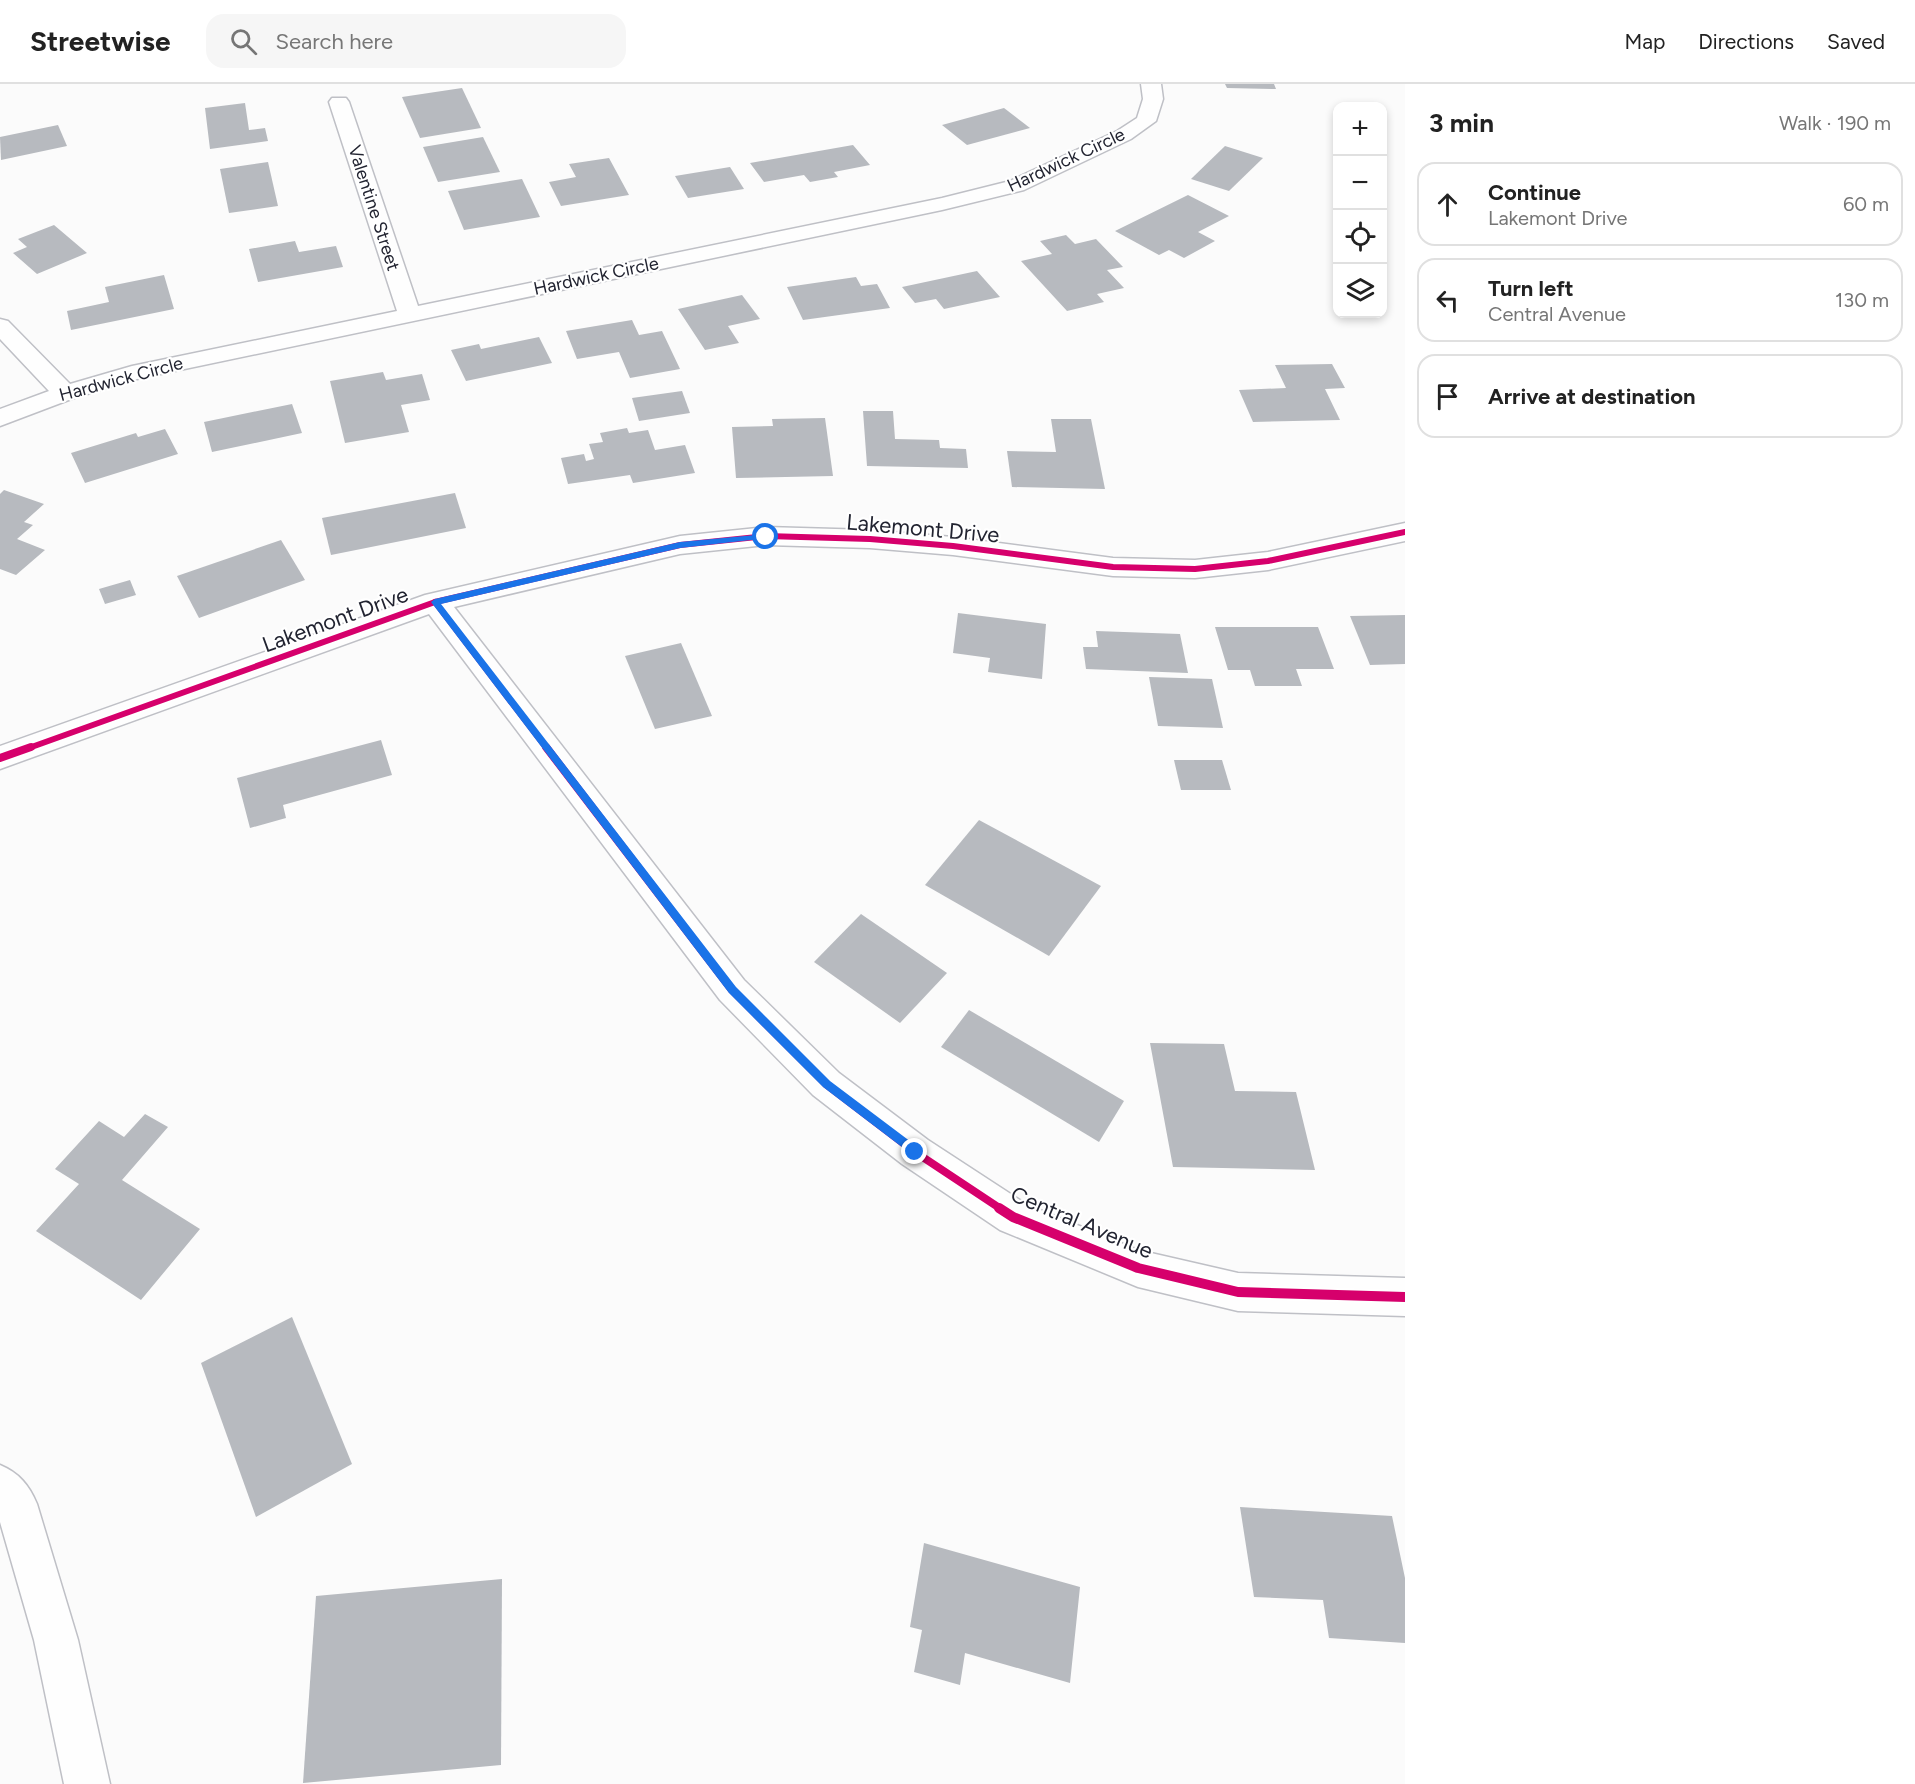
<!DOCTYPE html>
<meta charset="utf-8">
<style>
:root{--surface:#fff;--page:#f6f6f6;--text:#222;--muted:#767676;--line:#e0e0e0}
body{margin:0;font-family:Figtree,sans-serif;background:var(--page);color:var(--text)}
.controls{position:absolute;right:18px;top:18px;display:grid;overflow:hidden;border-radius:12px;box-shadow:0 3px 9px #0003}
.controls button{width:54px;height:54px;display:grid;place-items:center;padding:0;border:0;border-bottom:2px solid var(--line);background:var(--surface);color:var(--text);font:30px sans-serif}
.stop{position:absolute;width:18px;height:18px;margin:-14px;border:4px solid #1a73e8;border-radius:50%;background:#fff}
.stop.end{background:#1a73e8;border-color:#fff;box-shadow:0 2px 6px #0008}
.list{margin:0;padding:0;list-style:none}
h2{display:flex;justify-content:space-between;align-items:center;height:78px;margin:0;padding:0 24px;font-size:26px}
h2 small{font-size:20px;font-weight:400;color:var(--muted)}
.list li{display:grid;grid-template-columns:39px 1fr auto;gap:18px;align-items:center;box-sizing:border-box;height:84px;margin:0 12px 12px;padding:0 12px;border:2px solid var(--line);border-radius:18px}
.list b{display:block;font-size:22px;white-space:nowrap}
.list p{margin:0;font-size:20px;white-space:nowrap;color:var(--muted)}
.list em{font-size:20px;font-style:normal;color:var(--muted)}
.icon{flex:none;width:33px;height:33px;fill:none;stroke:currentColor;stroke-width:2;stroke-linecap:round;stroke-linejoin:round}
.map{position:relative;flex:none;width:1405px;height:1700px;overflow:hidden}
header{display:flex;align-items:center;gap:36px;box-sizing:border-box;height:84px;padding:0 30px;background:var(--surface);border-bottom:2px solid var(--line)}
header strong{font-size:28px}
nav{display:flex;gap:33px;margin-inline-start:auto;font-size:21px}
.search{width:420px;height:54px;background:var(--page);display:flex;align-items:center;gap:15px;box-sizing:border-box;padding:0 21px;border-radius:18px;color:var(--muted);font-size:22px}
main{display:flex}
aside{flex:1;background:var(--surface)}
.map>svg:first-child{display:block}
</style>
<header>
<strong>Streetwise</strong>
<div class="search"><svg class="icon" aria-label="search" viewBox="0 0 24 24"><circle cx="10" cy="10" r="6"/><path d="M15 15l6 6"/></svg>Search here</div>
<nav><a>Map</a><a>Directions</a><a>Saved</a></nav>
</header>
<main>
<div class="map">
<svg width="1405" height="1700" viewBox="0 0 1405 1700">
<rect width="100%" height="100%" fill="#fbfbfb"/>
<g fill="#b7babf">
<path d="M1225 0H1274L1276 5 1227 4Z"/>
<path d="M462 4 481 44 420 54 402 13Z"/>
<path d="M245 19 249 46 265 44 268 57 210 65 205 24Z"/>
<path d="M1004 24 1030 44 967 61 942 41Z"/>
<path d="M58 41 67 62 1 76 0 53Z"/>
<path d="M483 53 500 88 438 98 423 63Z"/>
<path d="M853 61 870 81 834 88 838 93 810 98 804 91 764 98 750 79Z"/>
<path d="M1225 62 1263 74 1229 107 1191 95Z"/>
<path d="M609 74 629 111 561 122 549 98 576 93 569 80Z"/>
<path d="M268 78 278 122 229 129 220 85Z"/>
<path d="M730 83 744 105 688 114 675 92Z"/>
<path d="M522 95 540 133 464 146 448 107Z"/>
<path d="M1188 111 1229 132 1198 148 1215 157 1184 174 1169 166 1159 171 1115 147Z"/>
<path d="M54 141 87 169 37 190 13 169 27 163 18 155Z"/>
<path d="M1066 151 1075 160 1096 155 1123 183 1107 186 1124 204 1097 210 1104 218 1067 227 1021 177 1052 170 1040 157Z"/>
<path d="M295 157 299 168 336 162 343 183 258 198 249 165Z"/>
<path d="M977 187 1000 213 944 225 936 215 915 219 902 203Z"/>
<path d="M164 191 174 225 71 246 67 227 109 218 105 203Z"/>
<path d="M856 193 861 202 877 200 890 224 803 236 787 203Z"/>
<path d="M742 211 760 235 728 242 739 259 705 266 678 225Z"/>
<path d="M632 236 639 251 662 247 680 285 630 294 619 268 577 275 566 247Z"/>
<path d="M539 253 552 279 466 297 451 266 479 260 481 265Z"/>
<path d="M1332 280 1345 304 1325 305 1340 336 1253 338 1239 306 1286 304 1275 281Z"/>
<path d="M383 288 386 296 422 290 430 316 401 321 409 348 345 359 330 297Z"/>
<path d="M682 307 690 329 639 337 632 314Z"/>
<path d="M292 320 302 349 212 368 204 338Z"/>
<path d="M863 327H893L895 355 939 356 940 364 966 365 968 384 867 382Z"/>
<path d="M825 334 833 392 736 394 732 343 773 342 772 335Z"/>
<path d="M1051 335H1091L1105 405 1012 403 1007 367 1056 368Z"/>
<path d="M627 344 629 349 648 346 655 366 685 361 695 389 633 399 630 391 568 400 561 374 584 370 586 377 594 375 589 360 603 358 600 349Z"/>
<path d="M165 345 178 370 85 399 71 369 136 349 138 353Z"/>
<path d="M4 406 44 420 24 438 33 441 17 455 45 466 16 491 0 485V410Z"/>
<path d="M455 409 466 444 331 471 322 434Z"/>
<path d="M281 456 305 496 199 534 177 492Z"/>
<path d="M130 496 136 511 105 520 99 505Z"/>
<path d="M958 529 1046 540 1042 595 988 588 990 574 953 569Z"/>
<path d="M1405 531V580L1370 581 1350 532Z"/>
<path d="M1215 543H1318L1334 585H1296L1302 602H1255L1250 586H1228Z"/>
<path d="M1096 547 1180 550 1188 589 1086 585 1083 563H1098Z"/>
<path d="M681 559 712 632 655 645 625 572Z"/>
<path d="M1149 593 1212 595 1223 644 1158 642Z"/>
<path d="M381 656 392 691 283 721 286 734 250 744 237 694Z"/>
<path d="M1174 676H1222L1231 706H1181Z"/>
<path d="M979 736 1101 802 1049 872 925 801Z"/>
<path d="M861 830 947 889 900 939 814 878Z"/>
<path d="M969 926 1124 1017 1099 1058 941 963Z"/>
<path d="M1150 959 1224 960 1235 1007 1296 1008 1315 1086 1173 1083Z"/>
<path d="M145 1030 168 1043 122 1096 200 1145 141 1216 36 1147 79 1100 55 1085 99 1037 124 1053Z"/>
<path d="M292 1233 352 1380 256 1433 201 1279Z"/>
<path d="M1240 1423 1392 1432 1405 1494V1559L1329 1554 1323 1516 1254 1513Z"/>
<path d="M924 1459 1080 1503 1070 1599 965 1569 960 1601 914 1588 922 1546 910 1543Z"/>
<path d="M502 1495 501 1681 303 1699 316 1512Z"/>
</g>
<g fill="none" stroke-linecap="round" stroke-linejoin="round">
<defs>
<g id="minor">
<path d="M1141 0H1161L1163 15 1156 37 1131 55 1024 106 942 126 137 295 74 314 0 342V325L49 307 0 255V235L8 237 70 300 132 282 397 227 329 18 332 14H346L349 18 418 222 942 114 1010 97 1117 47 1137 34 1143 15Z"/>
<path d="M1405 439V457L1268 486 1195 494 1113 492 953 471 870 464 766 461 680 470 454 523 744 896 839 989 928 1056 1026 1120 1138 1166 1238 1189 1405 1194V1232L1238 1227 1138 1203 1000 1146 902 1080 813 1011 720 916 429 530 0 685V662L425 511 680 452 766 443 870 446 953 453 1113 474 1195 476 1268 468Z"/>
<path d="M0 1381C19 1389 29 1401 37 1420L78 1556 110 1700H64L34 1556 0 1438Z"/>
</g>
</defs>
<use href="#minor" stroke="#bfc0c6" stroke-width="3"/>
<use href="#minor" fill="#fefefe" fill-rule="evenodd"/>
<defs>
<g id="cycleway-far2">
<path d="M435 518 547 665"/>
<path d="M26 665 435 518 680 461 766 452 870 455 953 462 1113 483 1195 485 1268 477 1405 448"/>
</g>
<g id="cycleway-far1">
<path d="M546 663 732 906 826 1000 915 1068 1001 1125"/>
<path d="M0 674 31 663"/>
</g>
<path id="cycleway" d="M999 1124 1013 1133 1138 1184 1238 1208 1405 1213"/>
</defs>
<use href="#cycleway-far2" stroke="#fff" stroke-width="9"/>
<use href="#cycleway-far1" stroke="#fff" stroke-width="11"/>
<use href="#cycleway" stroke="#fff" stroke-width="14"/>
<use href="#cycleway-far2" stroke="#d6006c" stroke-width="6"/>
<use href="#cycleway-far1" stroke="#d6006c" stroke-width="8"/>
<use href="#cycleway" stroke="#d6006c" stroke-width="10"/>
</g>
<path fill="#1a73e8" d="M766 450 769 451V454L680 464 441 520 736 903 830 997 919 1064 920 1068 915 1073 823 1003 729 909 431 518 435 515 680 458Z"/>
<g text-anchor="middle" stroke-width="4.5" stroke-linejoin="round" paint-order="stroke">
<g font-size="18" fill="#222431" stroke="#fff">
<text transform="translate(1066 76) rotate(-25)" y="6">Hardwick Circle</text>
<text transform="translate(374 124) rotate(72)" y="6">Valentine Street</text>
<text transform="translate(596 192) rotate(-12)" y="6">Hardwick Circle</text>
<text transform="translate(121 295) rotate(-15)" y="6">Hardwick Circle</text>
</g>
<g font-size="22" fill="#222431" stroke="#fff">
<text transform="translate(923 444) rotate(5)" y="8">Lakemont Drive</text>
<text transform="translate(335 535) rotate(-20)" y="8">Lakemont Drive</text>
<text transform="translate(1082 1138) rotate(23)" y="8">Central Avenue</text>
</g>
</g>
</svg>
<div class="controls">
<button>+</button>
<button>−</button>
<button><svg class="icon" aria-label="locate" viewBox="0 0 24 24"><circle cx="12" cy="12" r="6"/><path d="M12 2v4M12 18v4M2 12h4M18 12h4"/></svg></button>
<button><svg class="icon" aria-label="layers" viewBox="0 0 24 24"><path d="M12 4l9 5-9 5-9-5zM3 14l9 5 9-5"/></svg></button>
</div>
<div class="stop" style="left:766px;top:453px"></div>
<div class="stop end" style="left:915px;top:1068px"></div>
</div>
<aside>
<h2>3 min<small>Walk · 190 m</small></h2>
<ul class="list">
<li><svg class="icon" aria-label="ahead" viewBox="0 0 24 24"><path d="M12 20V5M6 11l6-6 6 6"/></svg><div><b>Continue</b><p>Lakemont Drive</p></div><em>60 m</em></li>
<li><svg class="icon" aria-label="left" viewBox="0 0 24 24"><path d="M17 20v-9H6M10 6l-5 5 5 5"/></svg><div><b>Turn left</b><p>Central Avenue</p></div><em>130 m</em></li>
<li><svg class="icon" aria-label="arrive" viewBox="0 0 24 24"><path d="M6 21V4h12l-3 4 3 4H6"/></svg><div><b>Arrive at destination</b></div></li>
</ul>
</aside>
</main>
